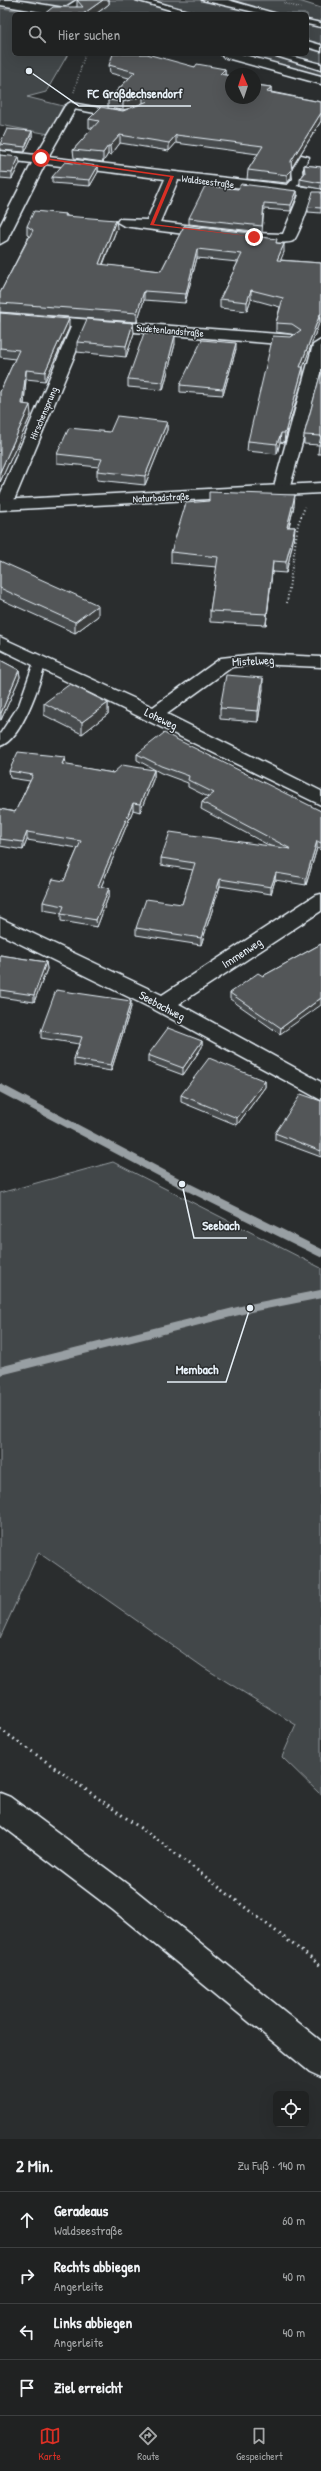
<!DOCTYPE html>
<html lang="de">
<meta charset="utf-8">
<style>
:root{--surface:#202222;--page:#2d2f2f;--text:#f1f3f6;--muted:#a2a4a5;--line:#3d3f40;--accent:#d93025}
body{margin:0;font-family:"Patrick Hand",sans-serif;background:var(--page);color:var(--text)}
.controls{position:absolute;right:12px;bottom:12px;display:grid;overflow:hidden;border-radius:6px;box-shadow:0 4px 16px #0002}
.controls button{width:36px;height:36px;display:grid;place-items:center;padding:0;border:0;border-bottom:1px solid var(--line);background:var(--surface);color:var(--text);font:20px sans-serif}
.compass{position:absolute;left:225px;top:68px;width:36px;height:36px;border-radius:50%;background:var(--surface);box-shadow:0 4px 16px #0002;rotate:357deg}
.stop{position:absolute;width:12px;height:12px;margin:-9px;border:3px solid #d93025;border-radius:50%;background:#fff}
.stop.end{background:#d93025;border-color:#fff;box-shadow:0 1px 4px #0008}
.list{margin:0;padding:0;list-style:none}
h2{display:flex;justify-content:space-between;align-items:center;height:52px;margin:0;padding:0 16px;font-size:17px}
h2 small{font-size:13px;font-weight:400;color:var(--muted)}
.list li{display:grid;grid-template-columns:26px 1fr auto;gap:12px;align-items:center;box-sizing:border-box;height:56px;padding:0 16px;border-top:1px solid var(--line)}
.list b{display:block;font-size:15px;white-space:nowrap}
.list p{margin:0;font-size:13px;white-space:nowrap;color:var(--muted)}
.list em{font-size:13px;font-style:normal;color:var(--muted)}
.icon{flex:none;width:22px;height:22px;fill:none;stroke:currentColor;stroke-width:2;stroke-linecap:round;stroke-linejoin:round}
.map{position:relative;flex:none;width:321px;height:2139px;overflow:hidden}
.search{position:absolute;background:var(--surface);box-shadow:0 4px 16px #0002;left:12px;right:12px;top:12px;height:44px;display:flex;align-items:center;gap:10px;box-sizing:border-box;padding:0 14px;border-radius:6px;color:var(--muted);font-size:15px}
.sheet{height:276px;background:var(--surface)}
nav{display:flex;justify-content:space-around;align-items:center;box-sizing:border-box;height:56px;border-top:1px solid var(--line);background:var(--surface);font-size:11px;color:var(--muted)}
nav a{display:grid;justify-items:center;gap:2px}
nav .on{color:var(--accent)}
.map>svg:first-child{display:block}
</style>
<div class="map">
<svg width="321" height="2139" viewBox="0 0 321 2139">
<rect width="100%" height="100%" fill="#2a2d2e"/>
<filter id="ink" filterUnits="userSpaceOnUse"><feTurbulence type="fractalNoise" baseFrequency=".025" numOctaves="2"/><feDisplacementMap in="SourceGraphic" scale="8" xChannelSelector="R" yChannelSelector="G"/><feConvolveMatrix kernelMatrix="1 2 1 2 8 2 1 2 1" color-interpolation-filters="sRGB"/></filter>
<g filter="url(#ink)">
<g fill="#424648" stroke="#959ca0">
<path d="M17 0H296L321 8V76L241 54H307V14H90Z"/>
<path d="M0 8 51 14H14V54H68L46 92 27 97 63 106 49 134 0 125Z"/>
<path d="M113 1162 321 1268V1795L282 1757 296 1725 203 1667 39 1552 0 1638V1193Z"/>
</g>
<g fill="none" stroke-linecap="round" stroke-linejoin="round">
<g stroke="#989fa3" stroke-width="8">
<path d="M0 1088 182 1184 321 1253"/>
<path d="M0 1371 250 1308 321 1294"/>
</g>
<defs>
<g id="lane">
<path d="M77 0H87L67 14H61V10Z"/>
<path d="M136 0H149L198 14H184Z"/>
<path d="M202 0H228L277 14H263Z"/>
<path d="M307 20 321 23V27L307 24Z"/>
<path d="M307 41 321 45V51L307 47Z"/>
<path d="M270 54H283L321 64V70Z"/>
<path d="M71 103 117 111 121 114 117 117 68 108V104Z"/>
<path d="M301 155 309 157 302 170 303 179 291 192H285L283 190 293 179 292 170Z"/>
<path d="M40 658 46 662C40 682 22 740 0 746V734L19 705 34 662Z"/>
</g>
<g id="street">
<path d="M0 0H15L76 10 82 14H55L0 5Z"/>
<path d="M221 54H241L321 76V84L223 57Z"/>
<path d="M71 102 77 106 48 157 321 189V197L312 196C309 204 298 238 293 241 282 248 146 229 124 226L117 222 119 219 147 220 165 179 45 164 7 240 0 244V226L32 163 0 159V151L36 155 65 106ZM178 180 299 195 283 234 254 233 160 222Z"/>
<path d="M0 313 291 335 299 340 291 345 86 328 12 505 10 509H0V495L71 327 0 321Z"/>
<path d="M321 340V373L289 490 287 493H275L273 490 313 345Z"/>
<path d="M0 637 153 707 221 658 256 654 321 657V667L256 664 232 667 167 714 321 791V805L0 649Z"/>
<path d="M321 894V911L179 1004 321 1082V1100L155 1010 0 934V918L162 995 314 896Z"/>
</g>
<g id="secondary">
<path d="M321 483V493L0 510V500Z"/>
<path d="M0 1793 10 1797 135 1890 321 2041V2077L310 2072 113 1910 0 1824Z"/>
</g>
</defs>
<use href="#lane" stroke="#e8f1f8" stroke-width="3"/>
<use href="#street" stroke="#e8f1f8" stroke-width="3"/>
<use href="#secondary" stroke="#e8f1f8" stroke-width="3"/>
<g stroke="#e8f1f8" stroke-width="1.5" stroke-dasharray="0.5 2" stroke-linecap="butt">
<path d="M284 3 301 8"/>
<path d="M74 92 85 54"/>
</g>
<path stroke="#e8f1f8" stroke-width="2" stroke-dasharray="1 2.5" stroke-linecap="butt" d="M287 603 298 524 305 507"/>
<path stroke="#e8f1f8" stroke-width="3" stroke-dasharray="1.5 4" stroke-linecap="butt" d="M0 1729 163 1844 321 1966"/>
<use href="#lane" fill="#2a2d2e" fill-rule="evenodd"/>
<use href="#street" fill="#2a2d2e" fill-rule="evenodd"/>
<use href="#secondary" fill="#2a2d2e" fill-rule="evenodd"/>
</g>
<g fill="#474b4d" stroke="#e8f1f8">
<path d="M77 0H109V4L96 14H44L77 7Z"/>
<path d="M109 65 195 67 225 69V75L256 80V85L271 87V92L321 102V121L292 168 291 178 287 183 247 179 248 170 258 154 176 143 169 151 120 143 111 155 108 154 103 162 74 158 73 150 93 128H89V119L123 111 132 108 123 110 108 108V100L129 78 110 73Z"/>
<path d="M32 131V137L25 152 0 150V144Z"/>
<path d="M0 155 20 163 12 179 0 178Z"/>
<path d="M304 165 321 167V189L300 185V179L304 174Z"/>
<path d="M98 166V172L90 186 52 183V177Z"/>
<path d="M238 189 297 191V196L291 211 264 209 262 232 189 224V218Z"/>
<path d="M321 192V213L308 212V207Z"/>
<path d="M66 214 67 216 117 228 103 265 161 271 184 226 261 237 277 243 284 252 280 260 321 263V323H319L303 367V377L284 443 280 442 277 454 247 451 248 441 291 337 294 335 291 334 276 332V323L280 307 251 299 247 311 220 308V299L238 262 197 258 185 303 144 300 137 322 0 312V293L29 236 27 235V226Z"/>
<path d="M0 313 69 328 45 381 26 379 24 405 31 415 0 482V392L15 359 0 357Z"/>
<path d="M133 323 134 333 126 357 77 352V342Z"/>
<path d="M175 344 163 390 128 387V379Z"/>
<path d="M236 349 223 395 180 392V385Z"/>
<path d="M321 372V454H318L319 445 304 444V435Z"/>
<path d="M167 422V430L145 485 97 480V471L99 467 57 463V454L110 432Z"/>
<path d="M294 506 289 527H295L294 537 286 573 272 572 266 625 210 622V611L217 567 171 563V552Z"/>
<path d="M0 561 98 616 75 633 0 599Z"/>
<path d="M0 660 19 670 20 677 1 720H0Z"/>
<path d="M263 689 258 722 220 719V708Z"/>
<path d="M44 703H108V714L82 734 44 715Z"/>
<path d="M137 754 321 811V850L317 848 306 885 275 880 271 894 220 886 201 945 136 935V928L182 904 193 870 161 865V858L272 847 201 809 202 802 208 797 188 787V783L161 773 137 760Z"/>
<path d="M66 764 65 765 113 773 154 770V777L140 812 133 810 101 887 109 888V895L97 927 61 921V913L43 910V902L64 881 78 848 27 840 23 850 0 846V809L15 812 30 781 10 778 9 771Z"/>
<path d="M321 944 280 1034 230 999V993L263 976Z"/>
<path d="M0 955 46 962 47 969 34 1002 0 997Z"/>
<path d="M131 1007 111 1071 74 1065V1059L79 1044 41 1038V1031Z"/>
<path d="M202 1041V1047L183 1075 148 1062V1055Z"/>
<path d="M265 1081V1087L237 1125 181 1102V1095Z"/>
<path d="M321 1101V1157L275 1140V1133Z"/>
</g>
<g fill="#3a3d3e" stroke="#e8f1f8">
<path d="M103 0H109V4L96 14H83Z"/>
<path d="M225 69V77L220 74Z"/>
<path d="M271 87V96L267 92Z"/>
<path d="M143 96V105L123 110V102Z"/>
<path d="M321 113V121L291 169V161Z"/>
<path d="M32 131V137L25 152V147Z"/>
<path d="M120 135V143L111 155 110 146Z"/>
<path d="M176 135V143L169 151V143Z"/>
<path d="M108 146V154L103 162V153Z"/>
<path d="M19 157 20 163 12 179V173Z"/>
<path d="M98 166V172L90 186V180Z"/>
<path d="M292 170 291 178 287 183V175Z"/>
<path d="M297 191V196L291 211V205Z"/>
<path d="M116 220 117 228 99 273V264Z"/>
<path d="M284 244V252L277 269V260Z"/>
<path d="M197 249V258L185 303 186 294Z"/>
<path d="M251 290V299L247 311V302Z"/>
<path d="M144 291V300L137 322V313Z"/>
<path d="M320 314 319 323 300 376V367Z"/>
<path d="M69 319V328L45 381V372Z"/>
<path d="M133 323 134 333 126 357V346Z"/>
<path d="M175 335V344L163 390V382Z"/>
<path d="M236 343V349L223 395V389Z"/>
<path d="M303 367V377L284 443 285 433Z"/>
<path d="M26 370V379L23 414 22 404Z"/>
<path d="M30 405 31 415 0 482V472Z"/>
<path d="M167 422V430L145 485V476Z"/>
<path d="M281 433 280 442 277 454V444Z"/>
<path d="M295 495 294 506 286 537 287 527Z"/>
<path d="M295 527 294 537 286 573V562Z"/>
<path d="M273 561 272 572 266 625 267 614Z"/>
<path d="M98 605V616L75 633V622Z"/>
<path d="M19 670 20 677 1 720V713Z"/>
<path d="M263 678V689L258 722V711Z"/>
<path d="M108 703V714L82 734V722Z"/>
<path d="M65 757 66 764 62 771V764Z"/>
<path d="M154 770V777L140 812V804Z"/>
<path d="M133 803V810L98 894V886Z"/>
<path d="M27 832V840L23 850V842Z"/>
<path d="M317 841V848L306 885V878Z"/>
<path d="M276 873 275 880 271 894V887Z"/>
<path d="M220 879V886L201 945V938Z"/>
<path d="M109 888V895L97 927 96 920Z"/>
<path d="M46 962 47 969 34 1002V995Z"/>
<path d="M321 998V1005L280 1034 281 1028Z"/>
<path d="M131 1001V1007L111 1071V1065Z"/>
<path d="M202 1041V1047L183 1075V1068Z"/>
<path d="M265 1081V1087L237 1125V1118Z"/>
</g>
<g fill="#535759" stroke="#e8f1f8">
<path d="M77 0H103L83 14H44L53 7H83Z"/>
<path d="M113 54H147L195 67 197 64 225 69 220 74 231 76V98H255V85L271 87 267 92 321 102V113L291 161 292 170 287 175 248 170 263 146 176 135 169 143 120 135 110 146H108L103 153 73 150 99 121 89 119 101 107 123 111 148 101 143 96 123 102 108 100 135 72 109 65Z"/>
<path d="M7 129 32 131 25 147 0 144Z"/>
<path d="M0 155 19 157 12 173 0 172Z"/>
<path d="M65 162 98 166 90 180 52 177Z"/>
<path d="M304 165 321 167V183L300 179 305 173Z"/>
<path d="M241 184 297 191 291 205 264 203 262 226 189 218 205 186 238 189Z"/>
<path d="M313 192H321V208L308 207Z"/>
<path d="M34 211 66 214 65 216 116 220 99 264 161 271 184 226 262 234 261 237 277 239 276 243 284 244 277 260 321 263V314H320L300 367H303L285 433H281L277 444 248 441 273 336 291 337 301 330 292 324 276 323 283 298 251 290 247 302 220 299 242 254 197 249 186 294 144 291 137 313 0 303V293L33 230 27 226Z"/>
<path d="M0 313 69 319 45 372 26 370 22 404 30 405 0 472V392L19 350 0 348Z"/>
<path d="M87 319 133 323 126 346 77 342Z"/>
<path d="M144 333 175 335 163 382 128 379Z"/>
<path d="M202 340 236 343 223 389 180 385Z"/>
<path d="M321 372V445H319L321 436 304 435Z"/>
<path d="M117 416 167 422 145 476 97 471 102 459 57 454 69 428 110 432Z"/>
<path d="M209 492 295 495 287 527H295L286 562 273 561 267 614 210 611 218 557 171 552 186 503 209 501Z"/>
<path d="M0 561 98 605 75 622 0 588Z"/>
<path d="M0 660 19 670 1 713H0Z"/>
<path d="M226 675 263 678 258 711 220 708Z"/>
<path d="M70 684 108 703 82 722 44 703Z"/>
<path d="M164 733 321 811V843L317 841 306 878 276 873 271 887 220 879 201 938 136 928 146 899 182 904 195 863 161 858 170 832 291 849 202 802 214 793 188 780 189 776 161 766 137 754Z"/>
<path d="M18 752 65 757 62 764 113 773 122 765 154 770 140 804 133 803 98 886 109 888 96 920 61 914 64 906 43 902 53 879 64 881 81 841 27 832 23 842 0 839V809L15 812 33 775 9 771Z"/>
<path d="M321 944V998L281 1028 230 993 258 973 263 976Z"/>
<path d="M0 955 46 962 34 995 0 990Z"/>
<path d="M56 990 131 1001 111 1065 74 1059 82 1037 41 1031Z"/>
<path d="M168 1028 202 1041 183 1068 148 1055Z"/>
<path d="M209 1058 265 1081 237 1118 181 1095Z"/>
<path d="M301 1094 321 1101V1151L275 1133Z"/>
</g>
</g>
<path fill="#d93025" d="M39 157 174 176 154 224 256 237 150 225 170 177 41 159Z"/>
<g text-anchor="middle" stroke-width="3" stroke-linejoin="round" paint-order="stroke">
<g font-size="10" fill="#e8f1f8" stroke="#2a2d2e">
<text transform="translate(208 181) rotate(7)" y="4">Waldseestraße</text>
<text transform="translate(170 330) rotate(5)" y="4">Sudetenlandstraße</text>
<text transform="translate(43 413) rotate(-67)" y="4">Hirschensprung</text>
<text transform="translate(161 497) rotate(-3)" y="4">Naturbadstraße</text>
</g>
<g font-size="12" fill="#e8f1f8" stroke="#2a2d2e">
<text transform="translate(253 661) rotate(-3)" y="4">Mistelweg</text>
<text transform="translate(161 719) rotate(26)" y="4">Loheweg</text>
<text transform="translate(242 953) rotate(-33)" y="4">Immenweg</text>
<text transform="translate(162 1006) rotate(28)" y="4">Seebachweg</text>
</g>
</g>
<path fill="none" stroke="#e8f1f8" stroke-width="1.5" d="M29 71L79 106H191M182 1184L194 1238H247M250 1308L226 1382H167"/>
<g fill="#e8f1f8" stroke="#2a2d2e" stroke-width="1.5">
<circle cx="29" cy="71" r="4"/>
<circle cx="182" cy="1184" r="4"/>
<circle cx="250" cy="1308" r="4"/>
</g>
<g font-size="13" text-anchor="middle" font-weight="bold" fill="#e8f1f8" stroke="#2a2d2e" stroke-width="3" stroke-linejoin="round" paint-order="stroke">
<text x="135" y="98">FC Großdechsendorf</text>
<text x="221" y="1230">Seebach</text>
<text x="197" y="1374">Membach</text>
</g>
</svg>
<div class="controls">
<button><svg class="icon" aria-label="locate" viewBox="0 0 24 24"><circle cx="12" cy="12" r="6"/><path d="M12 2v4M12 18v4M2 12h4M18 12h4"/></svg></button>
</div>
<svg class="compass" viewBox="-18 -18 36 36"><path d="M0-13l5 13h-10z" fill="#e53935"/><path d="M0 13l5-13h-10z" fill="#a2a4a5"/></svg>
<div class="stop" style="left:41px;top:158px"></div>
<div class="stop end" style="left:254px;top:237px"></div>
<div class="search"><svg class="icon" aria-label="search" viewBox="0 0 24 24"><circle cx="10" cy="10" r="6"/><path d="M15 15l6 6"/></svg>Hier suchen</div>
</div>
<section class="sheet">
<h2>2 Min.<small>Zu Fuß · 140 m</small></h2>
<ul class="list">
<li><svg class="icon" aria-label="ahead" viewBox="0 0 24 24"><path d="M12 20V5M6 11l6-6 6 6"/></svg><div><b>Geradeaus</b><p>Waldseestraße</p></div><em>60 m</em></li>
<li><svg class="icon" aria-label="right" viewBox="0 0 24 24"><path d="M7 20v-9h11M14 6l5 5-5 5"/></svg><div><b>Rechts abbiegen</b><p>Angerleite</p></div><em>40 m</em></li>
<li><svg class="icon" aria-label="left" viewBox="0 0 24 24"><path d="M17 20v-9H6M10 6l-5 5 5 5"/></svg><div><b>Links abbiegen</b><p>Angerleite</p></div><em>40 m</em></li>
<li><svg class="icon" aria-label="arrive" viewBox="0 0 24 24"><path d="M6 21V4h12l-3 4 3 4H6"/></svg><div><b>Ziel erreicht</b></div></li>
</ul>
</section>
<nav>
<a class="on"><svg class="icon" aria-label="map" viewBox="0 0 24 24"><path d="M3 6l6-2 6 2 6-2v14l-6 2-6-2-6 2zM9 4v14M15 6v14"/></svg>Karte</a>
<a><svg class="icon" aria-label="directions" viewBox="0 0 24 24"><path d="M12 3l9 9-9 9-9-9zM9 14v-3h6M13 9l2 2-2 2"/></svg>Route</a>
<a><svg class="icon" aria-label="saved" viewBox="0 0 24 24"><path d="M7 4h10v16l-5-4-5 4z"/></svg>Gespeichert</a>
</nav>
